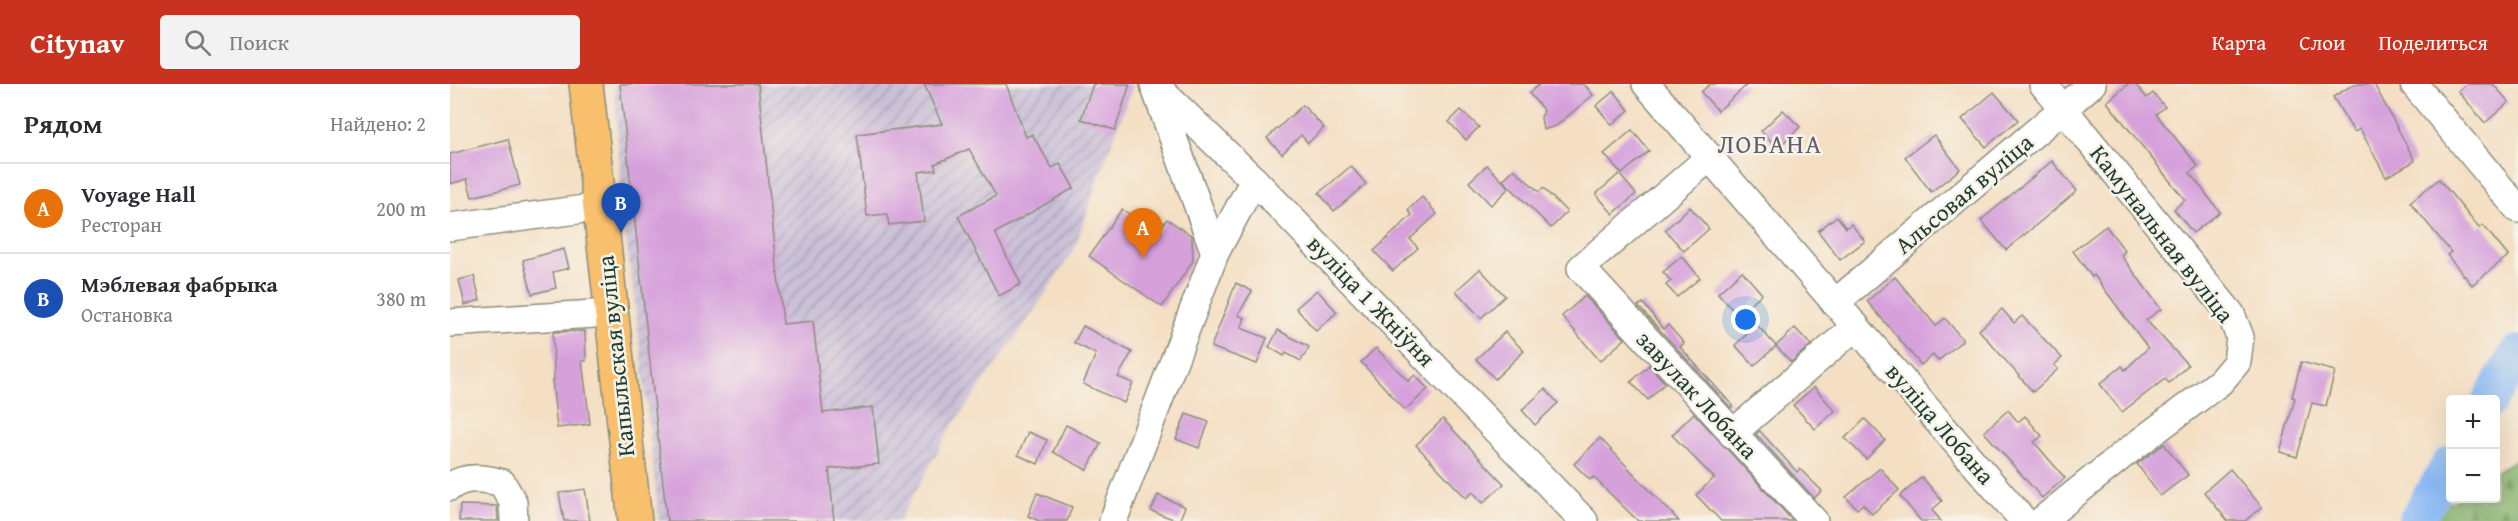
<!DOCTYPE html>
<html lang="ru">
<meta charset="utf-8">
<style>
:root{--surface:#fff;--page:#f2f2f3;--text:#2b2b33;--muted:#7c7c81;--line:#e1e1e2;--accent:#c8321e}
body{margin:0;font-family:"Gentium Book Plus",serif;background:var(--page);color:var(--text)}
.controls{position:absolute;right:18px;bottom:18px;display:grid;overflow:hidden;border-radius:6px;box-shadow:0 6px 24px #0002}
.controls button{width:54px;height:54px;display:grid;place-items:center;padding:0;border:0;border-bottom:2px solid var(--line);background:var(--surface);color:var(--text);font:30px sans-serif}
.you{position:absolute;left:1296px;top:236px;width:21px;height:21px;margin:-15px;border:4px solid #fff;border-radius:50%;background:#1a73e8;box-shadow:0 0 0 9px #1a73e833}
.badge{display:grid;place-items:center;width:39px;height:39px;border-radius:50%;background:var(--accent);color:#fff;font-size:20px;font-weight:700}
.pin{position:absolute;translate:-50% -50px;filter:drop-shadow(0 2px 3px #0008)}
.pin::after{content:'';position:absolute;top:32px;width:21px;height:18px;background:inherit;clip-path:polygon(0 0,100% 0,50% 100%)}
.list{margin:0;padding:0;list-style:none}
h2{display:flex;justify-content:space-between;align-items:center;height:78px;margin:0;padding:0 24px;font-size:26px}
h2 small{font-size:20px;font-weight:400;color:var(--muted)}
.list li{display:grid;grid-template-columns:39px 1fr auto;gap:18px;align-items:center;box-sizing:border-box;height:90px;padding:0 24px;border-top:2px solid var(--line)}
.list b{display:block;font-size:22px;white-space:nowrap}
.list p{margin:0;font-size:20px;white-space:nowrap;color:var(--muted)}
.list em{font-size:20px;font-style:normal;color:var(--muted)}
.icon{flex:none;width:33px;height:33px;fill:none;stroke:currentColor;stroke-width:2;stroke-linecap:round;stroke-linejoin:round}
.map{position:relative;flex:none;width:2068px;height:437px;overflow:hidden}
header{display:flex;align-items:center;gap:36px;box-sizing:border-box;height:84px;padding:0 30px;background:var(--accent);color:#fff}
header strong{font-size:28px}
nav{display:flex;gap:33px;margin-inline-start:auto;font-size:21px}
.search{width:420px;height:54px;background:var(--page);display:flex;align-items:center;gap:15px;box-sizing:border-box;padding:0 21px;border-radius:6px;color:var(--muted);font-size:22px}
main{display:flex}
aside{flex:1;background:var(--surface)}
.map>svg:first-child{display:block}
</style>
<header>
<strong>Citynav</strong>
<div class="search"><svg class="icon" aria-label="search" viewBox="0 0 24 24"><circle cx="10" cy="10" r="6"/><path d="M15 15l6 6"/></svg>Поиск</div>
<nav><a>Карта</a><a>Слои</a><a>Поделиться</a></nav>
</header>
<main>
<aside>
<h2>Рядом<small>Найдено: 2</small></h2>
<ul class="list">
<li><span class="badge" style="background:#e8710a">A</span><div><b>Voyage Hall</b><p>Ресторан</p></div><em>200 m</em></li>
<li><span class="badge" style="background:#1a4fb4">B</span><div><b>Мэблевая фабрыка</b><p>Остановка</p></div><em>380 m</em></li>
</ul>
</aside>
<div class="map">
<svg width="2068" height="437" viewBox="0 0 2068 437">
<defs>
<pattern id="industrial-furrows" width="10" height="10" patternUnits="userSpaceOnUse" patternTransform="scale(1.5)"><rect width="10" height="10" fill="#c9bfd7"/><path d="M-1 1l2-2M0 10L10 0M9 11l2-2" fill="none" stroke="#a39caf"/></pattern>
<pattern id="forest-firs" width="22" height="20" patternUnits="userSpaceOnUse" patternTransform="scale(1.5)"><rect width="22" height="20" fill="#86b36c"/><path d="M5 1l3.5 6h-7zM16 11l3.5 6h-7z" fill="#6d935a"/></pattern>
</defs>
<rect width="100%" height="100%" fill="#f7f3e8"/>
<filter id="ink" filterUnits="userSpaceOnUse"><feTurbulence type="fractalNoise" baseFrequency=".0167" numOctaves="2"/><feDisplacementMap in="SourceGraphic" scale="12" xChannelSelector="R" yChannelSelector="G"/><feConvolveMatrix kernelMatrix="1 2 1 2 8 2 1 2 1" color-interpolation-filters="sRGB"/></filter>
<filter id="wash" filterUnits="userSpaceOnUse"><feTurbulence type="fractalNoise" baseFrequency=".008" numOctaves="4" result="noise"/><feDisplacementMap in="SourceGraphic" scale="24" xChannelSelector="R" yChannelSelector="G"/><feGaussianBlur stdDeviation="1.35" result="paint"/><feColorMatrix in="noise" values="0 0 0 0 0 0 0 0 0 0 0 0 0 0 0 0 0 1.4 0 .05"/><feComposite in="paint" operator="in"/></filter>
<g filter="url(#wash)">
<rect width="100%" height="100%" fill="#f4dfc3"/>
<path fill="url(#industrial-furrows)" d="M164 0H684L648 95 625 164 580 233 502 342 449 437H209L191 268 173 130Z"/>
<path fill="url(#forest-firs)" stroke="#527850" stroke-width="1.5" d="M2068 374V437H1980C1997 410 2017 414 2046 414V387Z"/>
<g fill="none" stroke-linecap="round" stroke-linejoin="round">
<g stroke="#88b8f4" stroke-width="36">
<path d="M2040 316 2068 269"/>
<path d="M1966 437 2000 380"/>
</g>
</g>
<g id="blocks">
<g fill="#d6a0db">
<path d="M170 0H308L333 240 363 237 373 329 423 323 429 380 379 385 384 437H217Z"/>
<path d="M474 0H556L576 53 582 50 602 84 610 80 624 104 545 149 571 200 549 212 508 132 546 112 519 65 485 80 486 86 468 88 474 137 439 141 437 130 417 132 407 50 492 40Z"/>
<path d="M643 0H680L665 46 631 35Z"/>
<path d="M1090 0H1134L1143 11 1106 42 1093 46 1091 33 1094 27 1079 9Z"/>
<path d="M1260 0H1298L1268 27 1251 8Z"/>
<path d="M1678 0H1685L1697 14 1703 9 1715 23 1706 30 1748 82 1740 89 1770 128 1743 149 1724 125 1735 116 1657 18Z"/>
<path d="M1904 0H1924L1965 77 1936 93 1910 45 1904 48 1883 13Z"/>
<path d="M2016 0H2043L2059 18 2035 39 2008 7Z"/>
<path d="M1164 7 1179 26 1162 41 1146 22Z"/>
<path d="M1544 8 1568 36 1536 63 1512 35Z"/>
<path d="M853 21 874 44 858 59 851 51 832 70 817 54Z"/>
<path d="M1011 26 1029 43 1016 56 999 38Z"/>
<path d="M1333 26 1350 43 1328 64 1311 47Z"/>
<path d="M1182 46 1199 67 1172 90 1154 70Z"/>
<path d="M1484 51 1510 85 1481 108 1455 73Z"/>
<path d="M58 55 70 101 22 113 17 95 0 100V70Z"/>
<path d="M1602 77 1627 107 1556 166 1531 136Z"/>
<path d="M1037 81 1059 104 1041 121 1019 98Z"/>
<path d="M901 82 916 100 884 127 869 109Z"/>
<path d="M1064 85 1089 108 1093 104 1117 128 1101 144 1053 96Z"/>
<path d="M1169 90 1186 110 1163 130 1146 110Z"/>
<path d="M1989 95 2029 144 2033 141 2058 172 2022 201 1997 171 2001 168 1960 118Z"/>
<path d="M972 113 987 130 960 155 968 164 943 187 924 167 962 131 958 126Z"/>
<path d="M1240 123 1259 145 1234 167 1215 146Z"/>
<path d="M672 125 707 149 717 135 742 152 743 177 712 223 639 172Z"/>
<path d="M1387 132 1396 144 1401 140 1415 157 1390 176 1368 147Z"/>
<path d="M1656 142 1675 167 1671 171 1711 225 1696 236 1738 281 1719 299 1715 295 1672 328 1650 300 1672 282 1675 286 1698 264 1644 191 1642 193 1623 167Z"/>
<path d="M114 165 119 184 103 188 106 204 82 210 73 176Z"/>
<path d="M1232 172 1250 194 1227 213 1216 201 1221 197 1213 188Z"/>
<path d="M1030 185 1055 212 1031 234 1006 207Z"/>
<path d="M1292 187 1312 210 1287 231 1268 209Z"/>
<path d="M24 192 30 216 15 221 9 196Z"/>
<path d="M1445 193 1486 242 1495 234 1513 256 1488 277 1483 271 1471 281 1417 217Z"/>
<path d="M786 199 802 207 788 231 795 234 791 244 817 254 807 280 761 263Z"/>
<path d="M867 206 887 228 866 247 846 224Z"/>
<path d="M1135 212 1175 255 1150 277 1112 232Z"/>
<path d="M1193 219 1213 245 1218 241 1234 259 1230 263 1283 322 1281 324 1188 222Z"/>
<path d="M1552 225 1564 239 1572 232 1612 274 1604 281 1608 285 1583 308 1529 246Z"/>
<path d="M1307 241 1326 262 1304 282 1285 261Z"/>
<path d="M633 242 682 268 668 293 683 299 674 319 633 300 646 270 624 259Z"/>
<path d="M1345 244 1361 261 1341 278 1326 262Z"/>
<path d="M828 246 859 263 851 277 836 269 834 272 819 263Z"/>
<path d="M135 247 136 277H132L140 340 107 344 102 296H104L103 248Z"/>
<path d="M1055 248 1074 267 1045 295 1026 275Z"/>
<path d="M926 264 958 297 965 291 978 305 955 326 911 278Z"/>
<path d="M1851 278 1885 287 1876 322 1862 319 1847 373 1830 368 1845 314 1842 313Z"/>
<path d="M1199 281 1215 299 1198 316 1181 298Z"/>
<path d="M1364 303 1385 327 1365 345 1343 321Z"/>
<path d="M1095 305 1108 319 1085 341 1072 326Z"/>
<path d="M1558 326 1568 338 1575 332 1592 352 1584 358 1615 394 1592 414 1534 348Z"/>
<path d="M1244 329 1342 436 1341 437H1271L1246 411 1264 394 1222 351Z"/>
<path d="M736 330 759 338 749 364 726 355Z"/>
<path d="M993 335 1054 400 1033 419 1023 408 1016 414 966 361Z"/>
<path d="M1415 335 1435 356 1416 375 1395 354Z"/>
<path d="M616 341 651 359 637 386 603 368Z"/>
<path d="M1310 347 1347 388 1350 385 1372 407 1364 414 1306 350Z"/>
<path d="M578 348 597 356 588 380 568 371Z"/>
<path d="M1150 354 1204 411 1229 437H1188L1143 393 1140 396 1124 380Z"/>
<path d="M1714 360 1738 391 1710 412 1687 380Z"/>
<path d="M1430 384 1449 406 1422 430 1413 420 1407 425 1396 413Z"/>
<path d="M1780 385 1812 423 1795 437H1778L1754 408Z"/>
<path d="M1472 393 1492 417 1482 426 1491 437H1471L1450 412Z"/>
<path d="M135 405 140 437H114L109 409Z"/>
<path d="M587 409 622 423 617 437H589L578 432Z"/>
<path d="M708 411 735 423 729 437 701 427Z"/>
<path d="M10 421 47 422 48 437H9Z"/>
</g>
</g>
</g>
<g filter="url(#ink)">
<use href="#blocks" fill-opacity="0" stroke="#8a8e7c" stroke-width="1.5"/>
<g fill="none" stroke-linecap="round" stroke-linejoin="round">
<defs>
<g id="minor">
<path d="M704 0 804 96 1134 437"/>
<path d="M1196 0 1574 437"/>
<path d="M1964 0 2068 125"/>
<path d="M705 4 765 169"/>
<path d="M1260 73 1131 184 1364 437"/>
<path d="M0 143 150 123"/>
<path d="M1385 219 1642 0"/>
<path d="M0 239 161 229"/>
<path d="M1282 350 1406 242"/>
<path d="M0 403C15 391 35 394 52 399L63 418 64 437"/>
<path d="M663 437 765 169 804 96"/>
<path d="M1591 437 1674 370 1770 298 1787 278 1790 253 1781 230 1593 0"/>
</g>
<path id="major" d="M136 0 185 437"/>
</defs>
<use href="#minor" stroke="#8a8e7c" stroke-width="30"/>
<use href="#major" stroke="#8a8e7c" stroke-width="36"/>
<use href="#minor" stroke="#fff" stroke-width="27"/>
<use href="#major" stroke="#f8bf6c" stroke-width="33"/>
</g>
</g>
<g text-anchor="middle" stroke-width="5" stroke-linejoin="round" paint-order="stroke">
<g font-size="24" fill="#1f3d34" stroke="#f7f3e8">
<text transform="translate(1514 110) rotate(-40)" y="8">Альсовая вуліца</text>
<text transform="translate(1712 150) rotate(52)" y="8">Камунальная вуліца</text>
<text transform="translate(921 217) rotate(46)" y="8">вуліца 1 Жніўня</text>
<text transform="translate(166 272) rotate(-96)" y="8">Капыльская вуліца</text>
<text transform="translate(1247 311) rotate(47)" y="8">завулак Лобана</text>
<text transform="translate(1490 340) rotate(49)" y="8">вуліца Лобана</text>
</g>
<g font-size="26" letter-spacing="1.5" fill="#5f606e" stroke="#f7f3e8">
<text x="1320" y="69">ЛОБАНА</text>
</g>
</g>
</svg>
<div class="controls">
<button>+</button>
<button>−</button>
</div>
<div class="you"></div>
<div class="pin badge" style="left:693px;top:174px;background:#e8710a">A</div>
<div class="pin badge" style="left:171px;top:149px;background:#1a4fb4">B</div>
</div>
</main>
